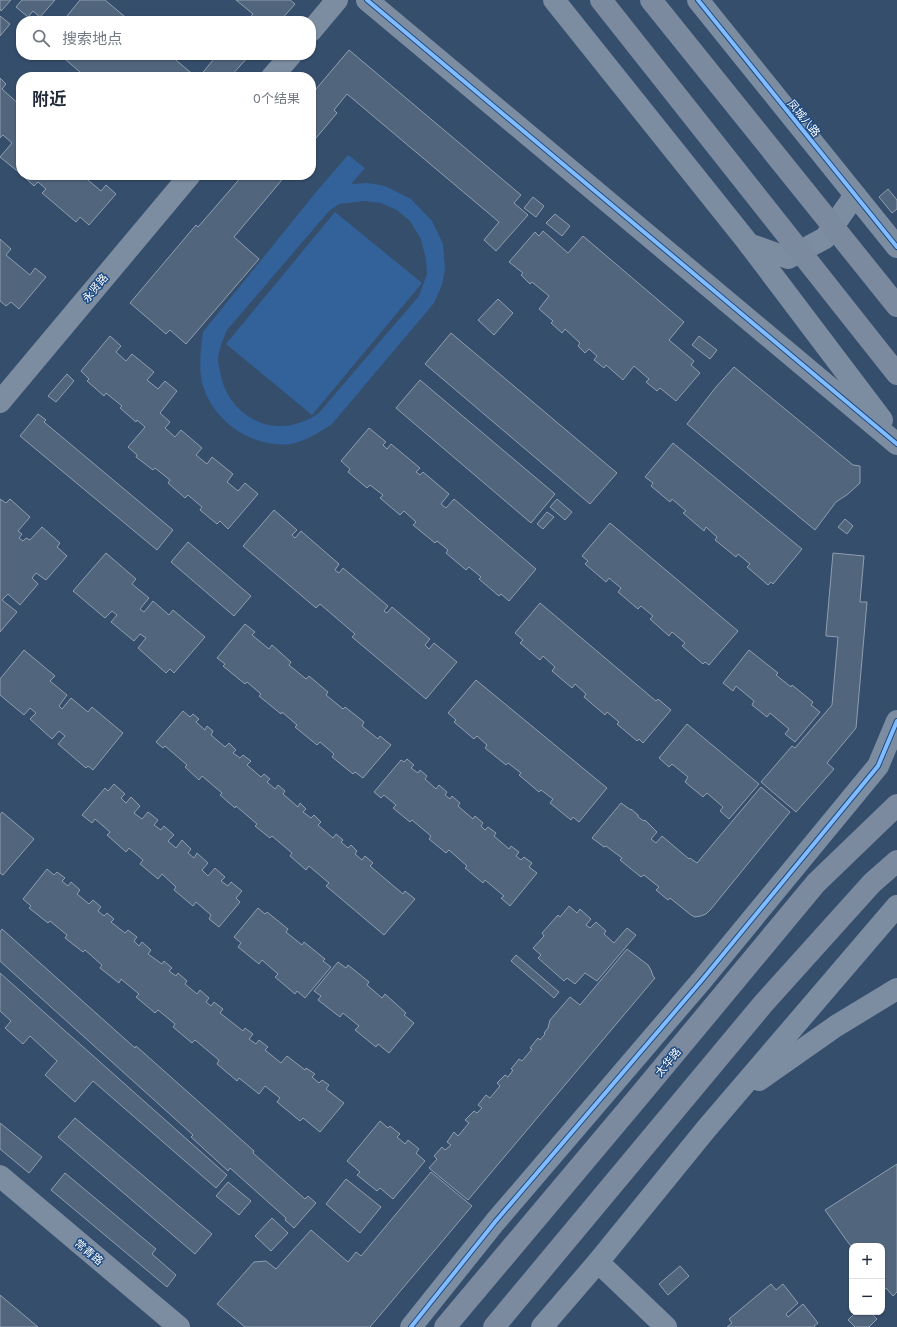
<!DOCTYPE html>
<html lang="zh">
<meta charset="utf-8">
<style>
:root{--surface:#fff;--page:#f6f6f7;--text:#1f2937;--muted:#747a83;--line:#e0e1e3}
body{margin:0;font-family:Overpass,"Noto Sans SC",sans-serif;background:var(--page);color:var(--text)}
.controls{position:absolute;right:12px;bottom:12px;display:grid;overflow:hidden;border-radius:8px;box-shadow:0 1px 3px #0004}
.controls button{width:36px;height:36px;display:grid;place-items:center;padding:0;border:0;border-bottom:1px solid var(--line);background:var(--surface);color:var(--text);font:20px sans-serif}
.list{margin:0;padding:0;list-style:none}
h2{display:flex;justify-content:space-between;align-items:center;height:52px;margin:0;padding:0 16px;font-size:17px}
h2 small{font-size:13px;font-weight:400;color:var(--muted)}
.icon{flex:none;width:22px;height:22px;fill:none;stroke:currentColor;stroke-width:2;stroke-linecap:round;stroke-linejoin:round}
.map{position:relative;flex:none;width:897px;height:1327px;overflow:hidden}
.search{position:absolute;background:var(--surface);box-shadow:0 1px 3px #0004;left:16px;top:16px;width:300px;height:44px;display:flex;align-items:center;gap:10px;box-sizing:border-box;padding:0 14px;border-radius:16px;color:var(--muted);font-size:15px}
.panel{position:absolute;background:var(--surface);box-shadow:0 1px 3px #0004;left:16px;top:72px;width:300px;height:108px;border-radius:16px}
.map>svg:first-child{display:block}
</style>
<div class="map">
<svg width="897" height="1327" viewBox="0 0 897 1327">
<rect width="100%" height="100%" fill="#354e6c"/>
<g fill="#33629a" fill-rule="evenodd">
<path d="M348 155 365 168 351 184 368 183 385 186 411 199 432 221 443 244 445 269 442 285 434 303 332 424C320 432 306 441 291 444 254 449 214 422 203 386 198 369 201 349 203 332L317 191ZM365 201 381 203 397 210 410 221 421 239 426 259 427 274 419 296 318 414C306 421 292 427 278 426 248 425 224 400 220 371 219 367 218 363 218 359 219 349 223 339 227 330L329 211 339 204Z"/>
<path d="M335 212 422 283 312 415 226 344Z"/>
</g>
<g fill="#51657d" stroke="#8f9eb0">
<path d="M0 0H11L1 11 0 9Z"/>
<path d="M22 0H55L40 17 33 11 28 17 16 7Z"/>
<path d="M80 0H105L130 21H63Z"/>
<path d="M236 0H290L295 4 280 21H247L253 14Z"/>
<path d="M0 16 10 24 0 36Z"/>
<path d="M349 50 521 195 514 203 528 215 496 251 484 240 499 222 347 94 334 110 337 113 311 144V95Z"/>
<path d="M60 55H170L196 77H86Z"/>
<path d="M217 55H248L249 56 230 77H220L218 75 216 77H201L200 76Z"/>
<path d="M0 78 6 84 2 89 21 106V174L0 157 12 143 3 135 0 138Z"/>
<path d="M22 175H82L101 191 106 185 116 194 89 225 80 217 76 222 42 193 46 189 38 182 34 186Z"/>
<path d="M243 175H286L234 237 259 259 186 344 170 330 166 334 130 303 196 225 198 227Z"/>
<path d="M888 189 897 200V209L892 213 879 197Z"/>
<path d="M533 197 544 206 536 217 524 208Z"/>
<path d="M555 214 570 226 562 236 546 223Z"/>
<path d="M543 231 568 253 583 236 684 322 669 340 694 361 691 365 700 373 676 401 660 388 657 391 646 382 649 379 634 366 623 380 606 365 604 368 594 360 597 356 589 349 585 353 578 346 580 343 565 329 562 333 551 323 553 321 539 309 549 296 532 282 530 284 521 275 523 273 509 262 535 232 539 236Z"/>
<path d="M0 239 11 249 6 255 30 275 35 268 46 277 19 309 11 302 6 306 0 301Z"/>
<path d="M498 299 513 313 494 335 478 320Z"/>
<path d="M451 333 617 473 590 504 425 364Z"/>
<path d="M110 336 121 346 116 352 126 361 132 354 154 372 147 380 158 389 165 381 177 391 160 413 170 422 165 428 175 437 181 430 202 448 196 455 207 464 212 457 233 474 227 482 238 491 245 483 258 494 228 529 220 521 217 524 200 510 202 507 188 495 185 498 168 483 170 480 155 468 153 470 136 457 137 455 128 447 145 427 137 420 136 422 120 408 122 406 106 393 104 396 87 381 89 379 81 371Z"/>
<path d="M699 336 717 350 710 359 692 345Z"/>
<path d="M734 367 853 465 860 466V483L848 494 836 502 815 530 687 424 716 387Z"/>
<path d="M67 374 74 381 56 402 48 396Z"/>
<path d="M420 380 555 494 531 523 396 408Z"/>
<path d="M38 414 46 420 44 422 173 530 157 550 20 436Z"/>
<path d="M369 428 386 442 383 445 387 449 391 444 420 468 416 472 420 475 423 472 449 494 441 504 446 508 454 499 536 569 509 601 501 594 499 596 479 579 481 577 469 567 466 570 446 553 448 550 437 541 435 543 413 525 416 522 404 511 400 515 380 498 383 495 370 485 367 488 348 472 350 469 341 461Z"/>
<path d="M673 443 802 549 773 584 771 582 768 585 747 567 750 564 738 554 736 557 715 540 717 537 706 527 704 531 683 513 686 511 672 499 670 502 651 486 653 483 645 477Z"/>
<path d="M0 499 6 503 10 499 30 517 18 531 22 534 19 538 23 541 26 538 30 540 42 527 60 543 57 547 67 556 46 580 36 573 32 578 38 584 20 605 8 594 2 600 17 612 0 632Z"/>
<path d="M557 499 572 512 565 520 550 507Z"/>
<path d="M274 510 297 530 292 535 295 538 301 531 339 564 335 570 339 573 343 568 388 606 384 611 387 613 392 607 430 639 425 645 429 649 434 643 457 662 426 699 352 637 355 634 320 604 316 608 243 546Z"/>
<path d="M547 512 554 517 543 529 537 524Z"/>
<path d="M845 519 853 526 847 534 838 527Z"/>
<path d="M610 523 738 631 709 665 705 662 703 664 682 646 685 643 672 632 669 636 650 619 653 616 641 606 638 609 618 592 621 588 609 578 606 582 585 564 588 561 582 556Z"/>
<path d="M188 542 251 596 234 616 171 562Z"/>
<path d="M106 553 136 579 132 584 149 598 140 609 144 612 153 601 169 615 173 610 205 637 174 673 170 669 166 673 138 648 146 638 140 634 134 641 111 622 117 615 112 611 105 618 73 591Z"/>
<path d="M833 553 864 556 860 602H867L856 728 827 763 834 769 796 812 761 782 792 746 795 748 832 705 838 637 826 636V633Z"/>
<path d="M540 603 656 701 658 699 671 710 643 743 639 739 637 741 617 724 619 722 607 712 605 715 584 697 586 694 575 684 572 688 552 671 555 667 543 656 540 660 520 643 523 640 515 633Z"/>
<path d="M245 624 255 632 252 635 269 649 272 645 291 662 289 665 306 679 309 676 328 692 326 695 343 709 345 707 364 722 362 726 378 739 380 736 391 745 363 778 355 772 353 774 332 757 334 754 320 742 317 745 295 727 297 725 282 712 281 714 259 696 261 694 247 682 245 684 223 666 225 664 217 658Z"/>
<path d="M24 650 55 676 50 681 67 695 59 706 62 709 71 698 88 712 92 707 123 733 93 770 88 766 86 768 58 744 65 736 59 731 52 739 30 719 36 713 30 708 24 715 0 695V679Z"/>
<path d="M749 650 778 673 776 675 791 687 792 685 813 702 811 705 820 712 795 742 785 734 789 729 770 713 767 717 752 705 754 701 736 686 733 691 723 683Z"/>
<path d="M476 680 607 788 579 822 573 817 571 820 550 803 553 799 541 790 539 792 519 775 521 773 508 763 506 765 485 748 487 745 477 736 474 739 454 722 456 720 448 713Z"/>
<path d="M183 711 190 717 193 714 199 719 196 722 205 730 207 726 213 731 211 735 225 747 229 743 236 750 233 753 240 758 243 755 251 761 247 765 261 777 264 774 270 779 267 782 275 789 278 785 285 791 283 794 298 807 300 803 306 809 303 812 311 818 314 815 321 822 318 825 333 838 336 834 343 840 341 842 348 848 351 845 357 851 355 854 362 860 365 856 373 863 370 866 403 894 405 891 415 899 384 935 326 886 329 883 309 866 306 870 290 856 292 853 272 836 270 838 255 826 257 824 236 806 235 808 220 795 222 793 202 776 199 780 185 767 187 765 165 746 163 748 156 742Z"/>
<path d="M687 724 759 784 729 819 720 811 723 807 707 793 703 797 685 782 688 777 672 764 669 767 659 758Z"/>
<path d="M407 759 414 765 411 768 418 773 420 770 427 776 425 779 436 789 439 785 447 792 445 795 450 799 452 796 460 803 458 806 473 819 475 816 483 823 481 826 485 830 488 827 496 833 494 836 509 849 511 846 519 852 516 856 521 860 524 857 532 863 529 867 537 873 510 906 501 898 504 896 485 880 483 883 465 868 467 866 449 850 446 853 429 839 431 836 412 820 410 822 393 808 396 805 384 795 381 798 374 792 401 760 404 762Z"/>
<path d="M114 784 125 794 121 798 126 803 131 797 140 806 134 813 142 819 148 812 158 820 154 825 161 830 164 826 174 835 168 841 176 848 182 840 191 849 188 853 194 858 197 853 208 863 202 870 208 876 215 868 225 877 221 881 228 886 231 882 242 891 236 898 240 902 219 927 209 919 211 915 196 902 193 906 174 890 176 887 162 874 158 879 140 864 143 860 129 848 126 852 107 835 110 832 95 819 92 823 82 815 105 788 108 791Z"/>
<path d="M761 787 790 812 711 909 706 914 701 916 695 917 691 915 670 898 668 900 656 890 659 887 644 875 641 877 620 860 622 858 606 846 604 847 592 838 621 803 631 810V809L638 815V817L644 821 645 820 657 832 651 839 656 843 662 836 689 859 690 858 697 863Z"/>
<path d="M2 812 34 839 3 875 0 873V815Z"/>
<path d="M47 869 54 875 57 872 65 878 62 881 68 886 71 882 80 890 77 894 89 904 93 900 101 907 98 911 104 916 107 913 114 919 111 922 125 933 128 930 137 937 134 941 139 946 142 942 151 950 148 954 162 964 164 961 172 968 169 971 176 976 178 973 187 981 185 984 197 994 200 990 209 998 206 1002 211 1006 214 1002 223 1009 220 1013 243 1031 245 1028 253 1034 249 1039 256 1044 259 1040 268 1047 265 1050 281 1063 287 1056 305 1070 306 1068 315 1074 312 1077 319 1083 322 1080 329 1085 326 1089 344 1103 320 1132 303 1118 300 1121 277 1102 280 1098 265 1086 259 1094 239 1078 237 1081 217 1064 219 1060 195 1040 192 1043 173 1027 175 1024 158 1010 155 1013 136 997 139 994 121 979 119 983 100 968 102 965 85 950 83 952 65 938 67 935 50 921 48 923 29 908 31 906 23 899Z"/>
<path d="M569 906 577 913 580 909 591 919 586 925 590 928 596 922 606 931 604 934 614 943 627 928 636 935 597 981 585 973 575 984 567 978 564 981 538 958 541 955 533 948 544 936 542 933 558 915 560 917Z"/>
<path d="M258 908 265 914 267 912 288 929 286 932 302 945 304 942 325 959 323 961 331 967 305 998 297 991 295 994 275 977 278 974 262 960 259 964 238 947 241 943 234 937Z"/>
<path d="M2 929 135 1048 136 1046 254 1151 253 1153 305 1199 308 1196 316 1203 294 1228 285 1220 286 1218 230 1168 228 1171 191 1137 193 1135 0 961V932Z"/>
<path d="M627 949 648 965 651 970 653 976 655 978 468 1200 429 1168 437 1159 434 1156 442 1147 445 1150 451 1145 447 1142 454 1132 458 1136 469 1123 465 1120 474 1111 477 1113 482 1108 478 1105 486 1095 490 1098 500 1086 497 1083 505 1075 508 1077 513 1070 511 1069 519 1059 522 1061 532 1049 530 1048 538 1038 540 1040 545 1034 544 1033 548 1028 550 1020 570 997 580 1005Z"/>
<path d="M516 955 559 992 554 998 511 961Z"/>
<path d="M338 962 346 968 348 965 369 982 367 985 382 998 385 994 406 1013 404 1015 414 1023 389 1053 378 1044 376 1047 355 1030 359 1026 343 1013 340 1017 318 1000 321 996 314 991Z"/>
<path d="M0 973 227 1175 216 1188 93 1081 75 1102 45 1075 57 1061 30 1036 23 1044 5 1028 11 1021 0 1011Z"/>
<path d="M75 1118 212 1234 195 1254 58 1137Z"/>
<path d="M380 1121 388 1128 390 1126 400 1134 397 1137 405 1144 408 1140 419 1149 416 1153 425 1161 393 1199 380 1188 377 1191 357 1175 360 1172 347 1161Z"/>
<path d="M0 1123 42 1157 29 1173 0 1149Z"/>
<path d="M897 1164V1292L893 1296 886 1288 885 1289 882 1287V1246L852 1247 847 1241 825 1210Z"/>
<path d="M431 1172 472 1206 370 1327H245L217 1304 254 1262 266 1261 276 1269 311 1230 348 1262 356 1252 361 1256Z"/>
<path d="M65 1173 156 1249 152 1254 176 1275 167 1287 51 1190Z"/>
<path d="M346 1179 381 1207 360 1233 326 1204Z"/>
<path d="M228 1182 251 1201 239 1215 216 1196Z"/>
<path d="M272 1218 288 1233 271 1251 255 1236Z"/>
<path d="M680 1266 689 1276 668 1295 659 1284Z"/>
<path d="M771 1284 776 1290 783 1284 798 1303 786 1314 788 1317 803 1304 818 1323 814 1326 815 1327H727L732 1323 729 1319Z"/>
<path d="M0 1295 38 1327H0Z"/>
<path d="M856 1312H870L877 1319 869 1327H855L848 1320Z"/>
</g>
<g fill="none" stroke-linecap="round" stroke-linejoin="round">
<g stroke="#7c8da2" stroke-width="22">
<path d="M367 0 897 444"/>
<path d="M554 0 749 244 882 420"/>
<path d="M698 0 897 247"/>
<path d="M311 31 337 0"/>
<path d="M272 77 291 55"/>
<path d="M749 244 788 258 825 238 855 195"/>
<path d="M0 402 190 175"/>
<path d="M759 1080 836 1026 897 989"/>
<path d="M0 1176 179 1327"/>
<path d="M598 1262 666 1327"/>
<path d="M411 1327 495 1222 702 980 878 766 897 721"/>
<path d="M542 1327 598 1262 707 1128 897 906"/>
</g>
<g stroke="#7b8a9f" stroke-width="22">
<path d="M601 0 897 374"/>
<path d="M651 0 897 306"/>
<path d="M445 1327 640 1095 816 883 897 805"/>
<path d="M494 1327 763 1004 872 883 897 861"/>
</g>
<defs>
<g id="cycleway">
<path d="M367 0 897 444"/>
<path d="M698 0 897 247"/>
<path d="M411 1327 495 1222 702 980 878 766 897 721"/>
</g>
</defs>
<use href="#cycleway" stroke="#1f4b82" stroke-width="6"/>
<use href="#cycleway" stroke="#80bcff" stroke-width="4"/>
</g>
<g text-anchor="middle" stroke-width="3" stroke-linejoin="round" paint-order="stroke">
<g font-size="11" fill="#fff" stroke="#1f4b82">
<text transform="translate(804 118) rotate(51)" y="4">凤城八路</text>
<text transform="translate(95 288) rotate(-50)" y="4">永贤路</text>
<text transform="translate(668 1062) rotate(-50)" y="4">太华路</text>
<text transform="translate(89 1252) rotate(40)" y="4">常青路</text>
</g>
</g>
</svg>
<div class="controls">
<button>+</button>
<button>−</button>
</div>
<div class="search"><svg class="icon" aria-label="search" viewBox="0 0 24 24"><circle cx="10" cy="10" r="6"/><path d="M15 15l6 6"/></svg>搜索地点</div>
<section class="panel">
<h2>附近<small>0个结果</small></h2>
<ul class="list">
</ul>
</section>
</div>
